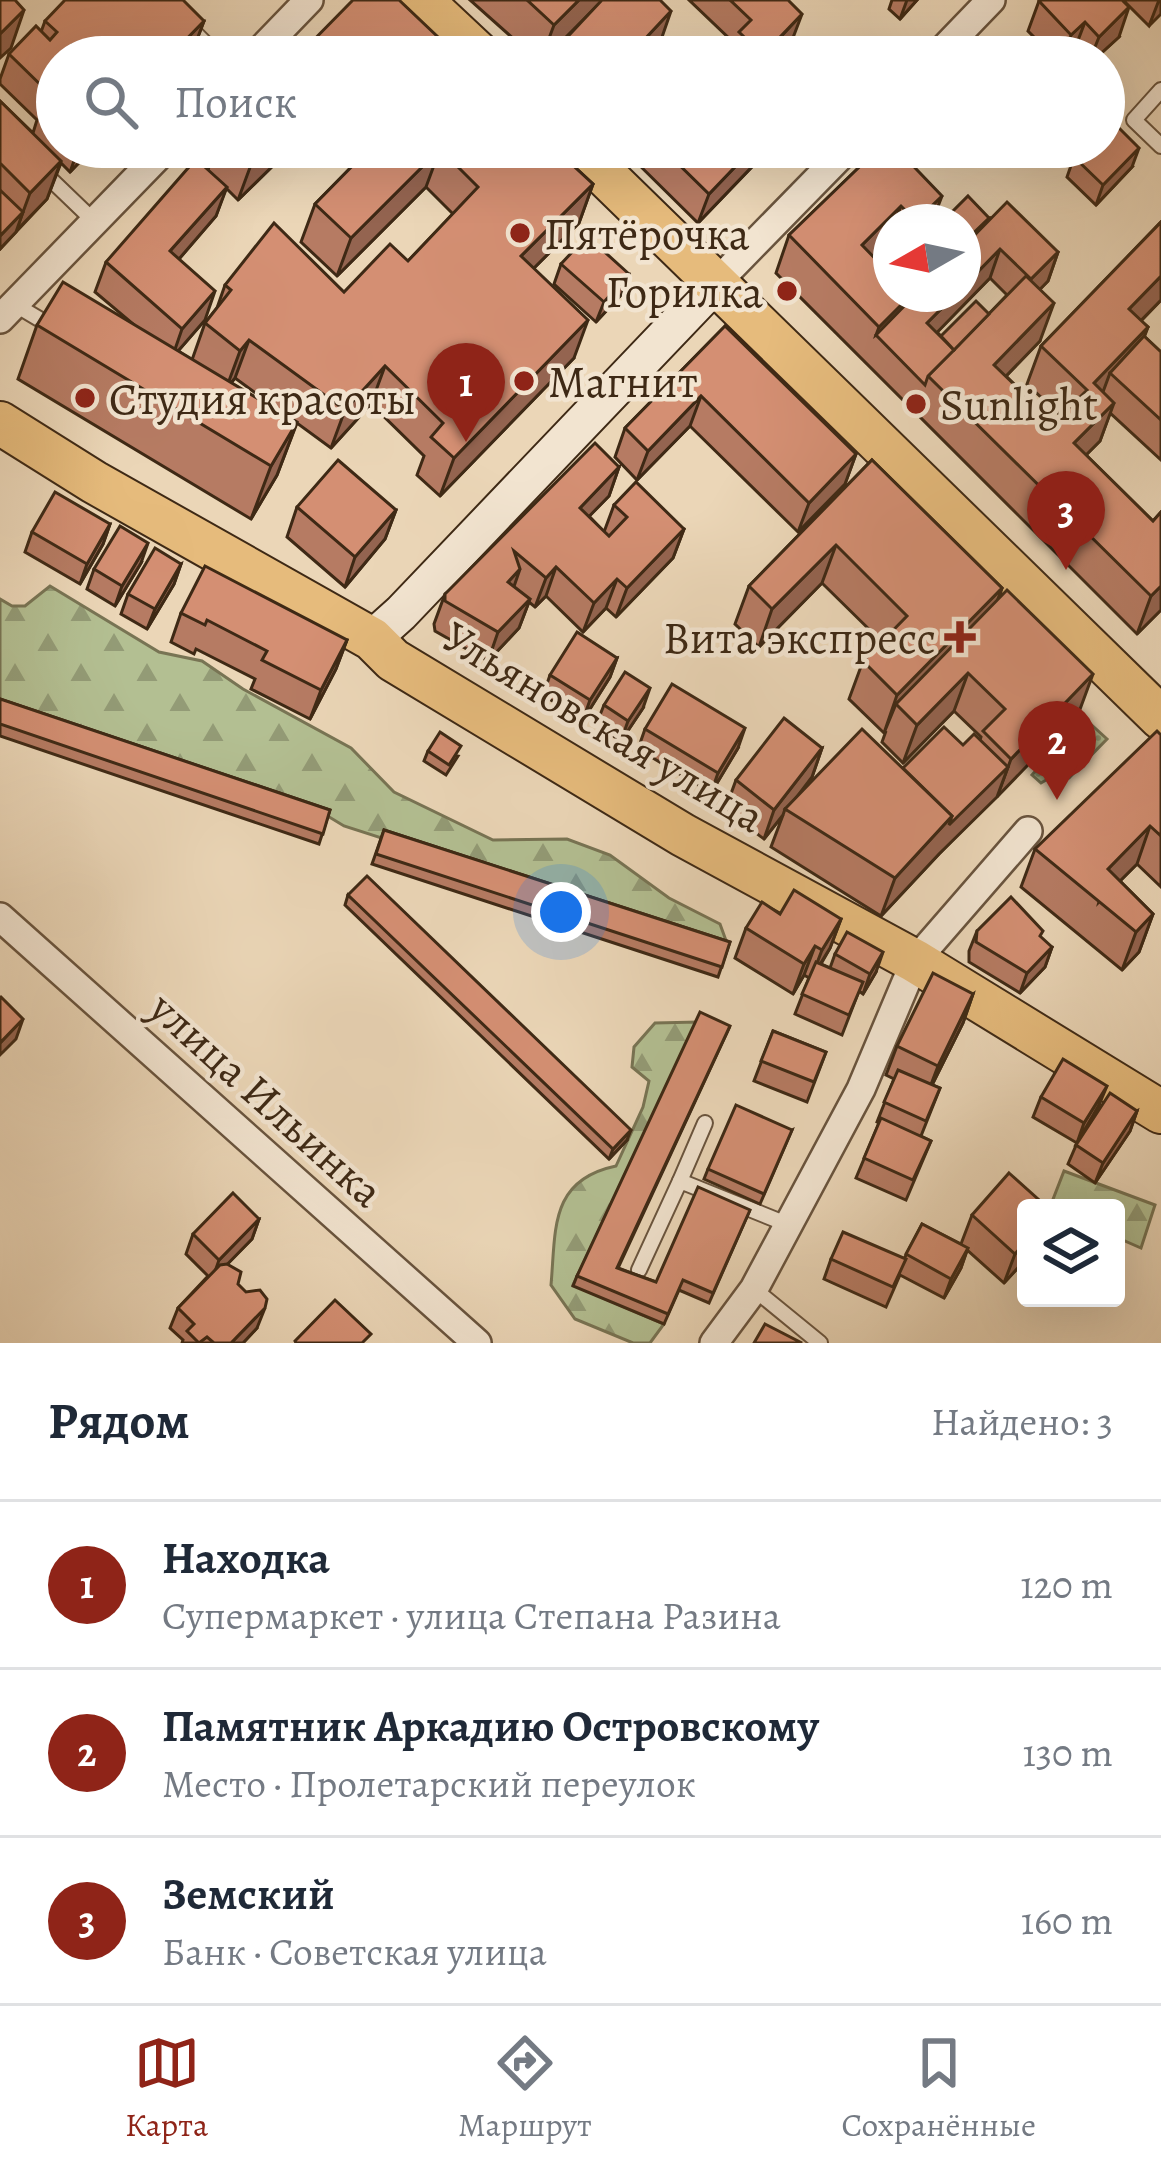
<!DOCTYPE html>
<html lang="ru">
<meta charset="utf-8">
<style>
:root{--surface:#fff;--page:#f2f2f3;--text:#1f2937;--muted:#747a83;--line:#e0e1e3;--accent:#8f2418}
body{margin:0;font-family:Alegreya,serif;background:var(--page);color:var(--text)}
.controls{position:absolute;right:36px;bottom:36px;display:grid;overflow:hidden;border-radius:12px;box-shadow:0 12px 48px #0002}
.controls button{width:108px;height:108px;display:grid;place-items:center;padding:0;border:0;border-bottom:3px solid var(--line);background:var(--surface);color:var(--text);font:60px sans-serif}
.compass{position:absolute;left:873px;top:204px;width:108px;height:108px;border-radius:50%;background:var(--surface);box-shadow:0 12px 48px #0002;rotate:261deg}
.you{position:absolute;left:561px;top:912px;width:42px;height:42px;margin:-30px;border:9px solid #fff;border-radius:50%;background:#1a73e8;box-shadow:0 0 0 18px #1a73e833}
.badge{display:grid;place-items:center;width:78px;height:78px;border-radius:50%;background:var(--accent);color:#fff;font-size:39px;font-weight:700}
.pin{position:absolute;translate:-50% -99px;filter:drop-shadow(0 3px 6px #0008)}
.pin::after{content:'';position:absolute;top:63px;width:42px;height:36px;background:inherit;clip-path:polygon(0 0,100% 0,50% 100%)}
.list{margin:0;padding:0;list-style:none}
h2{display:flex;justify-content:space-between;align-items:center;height:156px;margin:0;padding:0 48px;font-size:51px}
h2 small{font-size:39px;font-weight:400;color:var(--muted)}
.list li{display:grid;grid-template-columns:78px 1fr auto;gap:36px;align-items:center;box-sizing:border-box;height:168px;padding:0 48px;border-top:3px solid var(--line)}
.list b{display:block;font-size:45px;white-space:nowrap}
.list p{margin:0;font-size:39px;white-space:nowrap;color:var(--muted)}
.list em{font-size:39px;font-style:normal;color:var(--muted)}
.icon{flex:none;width:66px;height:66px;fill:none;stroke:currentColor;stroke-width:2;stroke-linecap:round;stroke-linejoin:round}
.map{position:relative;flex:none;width:1161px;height:1343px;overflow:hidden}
.search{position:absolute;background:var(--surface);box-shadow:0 12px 48px #0002;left:36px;right:36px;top:36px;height:132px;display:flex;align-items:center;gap:30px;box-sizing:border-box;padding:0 42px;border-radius:66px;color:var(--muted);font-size:45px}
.sheet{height:660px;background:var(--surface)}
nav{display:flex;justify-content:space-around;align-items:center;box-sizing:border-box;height:168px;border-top:3px solid var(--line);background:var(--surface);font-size:33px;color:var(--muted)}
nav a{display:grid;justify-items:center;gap:6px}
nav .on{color:var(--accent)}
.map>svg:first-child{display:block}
</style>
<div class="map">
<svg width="1161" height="1343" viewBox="0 0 1161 1343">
<defs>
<pattern id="grass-dots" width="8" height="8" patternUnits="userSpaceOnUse" patternTransform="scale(3)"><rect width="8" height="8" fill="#b3bf92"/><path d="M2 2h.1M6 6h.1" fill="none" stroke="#939b76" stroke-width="1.8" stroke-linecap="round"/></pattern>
<pattern id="forest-firs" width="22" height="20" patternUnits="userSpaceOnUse" patternTransform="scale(3)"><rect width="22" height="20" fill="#b3bf92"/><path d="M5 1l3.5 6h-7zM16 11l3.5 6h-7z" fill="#939b76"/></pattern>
</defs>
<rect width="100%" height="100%" fill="#ebd6b7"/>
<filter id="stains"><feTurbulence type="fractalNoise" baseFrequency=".00167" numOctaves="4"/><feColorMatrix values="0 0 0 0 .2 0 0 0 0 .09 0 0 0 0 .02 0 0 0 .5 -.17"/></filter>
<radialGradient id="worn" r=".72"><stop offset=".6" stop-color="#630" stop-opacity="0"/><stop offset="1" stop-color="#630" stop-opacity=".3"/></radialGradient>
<path fill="url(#grass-dots)" stroke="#787454" stroke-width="3" d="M1084 718 1107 739 1069 778 1053 776 1041 783 1032 775Z"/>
<g fill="url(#forest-firs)" stroke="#787454" stroke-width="3">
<path d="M50 586 159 652 202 661 243 689 351 748 394 792 493 840 567 839 610 855 669 898 720 924 728 946 727 949 344 826 326 815 0 707V599L12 606H25Z"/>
<path d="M697 1022 573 1285 664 1324 650 1343H633L575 1319 551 1285C556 1230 549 1180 616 1166L643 1107 649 1081 632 1067 634 1047 655 1023Z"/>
<path d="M1064 1171 1155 1205 1141 1248 1116 1237V1208L1050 1207Z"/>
</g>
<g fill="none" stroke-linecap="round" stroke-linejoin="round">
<defs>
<g id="lane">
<path d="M189 27 219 57"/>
<path d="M1161 90 1134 120 1161 146"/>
<path d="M42 171 95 222"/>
<path d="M14 304 56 329"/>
<path d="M680 1181 705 1123"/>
<path d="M639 1270 680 1181 789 1225"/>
<path d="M754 1289 820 1343"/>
</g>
<g id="street">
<path d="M254 57 309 0"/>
<path d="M936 57 991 0"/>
<path d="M717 282 849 147"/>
<path d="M0 319 167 147"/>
<path d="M0 917 477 1343"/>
<path d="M714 1343 754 1289 861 1089 915 961 1028 831"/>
</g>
<path id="secondary" d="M372 639 401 613 717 282"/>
<g id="primary">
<path d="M421 0 482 57"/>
<path d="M576 147 1161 718"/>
<path d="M0 423 94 482 372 639 393 660 683 835 915 961 1161 1112"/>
</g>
</defs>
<use href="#lane" stroke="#69543e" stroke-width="18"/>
<use href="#street" stroke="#69543e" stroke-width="32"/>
<use href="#secondary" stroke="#3e2915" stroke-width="40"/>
<use href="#primary" stroke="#3e2915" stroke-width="46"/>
<use href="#lane" stroke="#f2e4d0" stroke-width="14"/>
<use href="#street" stroke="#f2e4d0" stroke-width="27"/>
<use href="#secondary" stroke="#f2e4d0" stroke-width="36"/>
<use href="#primary" stroke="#e6bb7c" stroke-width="42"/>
</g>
<g fill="#b67b63" stroke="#3e2915" stroke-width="3" fill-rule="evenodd">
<path d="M470 0H660L661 40 646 57H554L558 47 585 18 546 57H534Z"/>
<path d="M689 0H788L791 43 778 57H730L735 44Z"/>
<path d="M892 0H917L900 19 889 9Z"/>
<path d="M1123 0H1161L1149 26Z"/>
<path d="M1039 1 1119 37 1097 57H1080L1074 51 1068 57H1054L1028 31Z"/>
<path d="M45 21H204L193 50 186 57H57V147H94L70 172 61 163 47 199 0 249V101L33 133 37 120 0 84V79L9 54 41 32Z"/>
<path d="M216 147H292L238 200 226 188 216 216 179 259 205 320 178 351 192 360 205 323 217 308 225 285 344 292 408 261 453 214 426 187 337 276 301 242 315 204 371 147H553L593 184 579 223 534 268 574 358 440 496 417 475 424 456 371 404 331 448 297 423 277 475 251 519 18 379 37 325 132 323 95 292 106 262 208 170ZM235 378 290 418 231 383Z"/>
<path d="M627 147H771L698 223 631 157 633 152Z"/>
<path d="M880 147 932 222H891V248L887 244 874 258 890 274 963 222 989 218 987 222 1058 252 1048 281 1040 289V341L1006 376 1054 423 1061 416 1027 384 1041 346 1161 222V300L1141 321 1148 327 1144 336 1161 352V460L1110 413 1100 441 1086 455 1153 521 1161 512V610L1137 634 776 273 789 235ZM990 278 1007 295 989 314 941 336 937 332Z"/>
<path d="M1074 157 1132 167 1096 205 1067 177Z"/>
<path d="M561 264 629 274 622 294 596 322 554 284Z"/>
<path d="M725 326 856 454 845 484 798 532 690 426 637 480 615 457 625 428Z"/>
<path d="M872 460 1002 588 998 599 1079 712 939 854 881 916 771 847 783 815 764 839 725 810 736 780 822 748 812 777 797 796 903 768 980 740 981 737 954 711 903 763 882 742 886 731 884 733 849 699 863 661 882 642 822 583 759 647 735 624 749 586Z"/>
<path d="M619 467 609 496 589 516 604 532 614 505 684 529 673 558 616 617 606 608 583 632 546 596 535 607 529 602 519 628 488 661 435 631 434 624 445 594Z"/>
<path d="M297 507 396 510 385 539 345 587 287 537Z"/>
<path d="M110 524 103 544 80 584 25 552 32 532Z"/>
<path d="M141 563 115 606 87 589 94 569Z"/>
<path d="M181 564 174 584 147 629 121 614 128 594Z"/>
<path d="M181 613 347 640 336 669 310 719 251 689 255 679 196 649 194 654 171 642Z"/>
<path d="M617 658 610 677 583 720 543 695 550 675Z"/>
<path d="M0 699 330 810 319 844 0 736Z"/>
<path d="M604 705 643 708 621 741 596 725Z"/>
<path d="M645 729 738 748 711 793 638 749Z"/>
<path d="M1161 735V887L1137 864 1120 881 1153 914 1139 952 1122 970 1021 887 1035 849Z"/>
<path d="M428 751 458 756 446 775 424 761Z"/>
<path d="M384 830 730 942 718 977 372 864Z"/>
<path d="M348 895 627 1140 609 1159 345 905Z"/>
<path d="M780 914 841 919 830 948 821 964 830 968 835 954 876 972 863 994 859 991 842 1035 795 1014 809 978 804 975 793 994 735 958 746 928Z"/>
<path d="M977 931 1052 947 1045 967 1020 993 969 962V951Z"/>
<path d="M973 994 963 1023 932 1085 940 1088 921 1136 931 1141 906 1200 856 1178 879 1123 877 1122 894 1079 886 1075 897 1046Z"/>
<path d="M730 1026 618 1268 656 1282 750 1210 709 1303 679 1290 664 1324 573 1286 577 1276Z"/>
<path d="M773 1031 826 1052 807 1102 754 1081Z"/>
<path d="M1041 1097 1099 1105 1077 1143 1137 1111 1130 1131 1095 1183 1068 1164 1077 1143 1033 1117Z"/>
<path d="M792 1130 760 1204 704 1179 708 1169Z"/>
<path d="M1026 1208V1259L1004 1283 967 1250 961 1268 944 1298 900 1275 886 1307 824 1279 831 1259H904L922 1224 961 1244 972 1215Z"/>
<path d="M259 1219 252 1239 227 1264 257 1328 243 1343H182L183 1340 170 1328 178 1308 208 1276 186 1254 193 1234Z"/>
</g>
<g fill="#946450" stroke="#3e2915" stroke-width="3">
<path d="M579 0H603L546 57H542L554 25Z"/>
<path d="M907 0H917L900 19Z"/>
<path d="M1159 0H1161V14L1149 26Z"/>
<path d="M1129 7 1119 37 1097 57H1091L1099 37Z"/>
<path d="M24 10 11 48 0 58V34Z"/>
<path d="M671 11 661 40 645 57H628Z"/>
<path d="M802 14 791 43 778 57H762Z"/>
<path d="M204 21 193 50 186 57H169Z"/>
<path d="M1085 22 1074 51 1068 57H1063L1071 35Z"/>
<path d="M79 147H94L70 172Z"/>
<path d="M267 147H292L238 200 252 162Z"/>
<path d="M754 147H771L698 223 709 194Z"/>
<path d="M1139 148 1132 167 1096 205 1103 185Z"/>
<path d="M440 149 426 187 337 276 351 238Z"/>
<path d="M61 161 47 199 16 231 30 193Z"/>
<path d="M593 184 579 223 508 294 521 256Z"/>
<path d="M227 187 216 216 160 281 170 251Z"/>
<path d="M942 196 932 222H916Z"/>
<path d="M901 206 895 222H891V234L887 244 848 283 862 245Z"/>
<path d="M23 212 16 232 0 249V236Z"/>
<path d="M1000 249 990 278 917 353 927 323 956 294H963V287Z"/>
<path d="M1058 252 1048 281 1021 309 1031 279Z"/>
<path d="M629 274 622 294 596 322 604 302Z"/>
<path d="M1161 276V300L1115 347 1129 309Z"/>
<path d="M215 291 205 320 172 358 182 329Z"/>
<path d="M912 294H936L876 335 879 327Z"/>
<path d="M1054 303 1040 341 980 403 994 365Z"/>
<path d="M588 320 574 358 440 496 454 458Z"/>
<path d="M1148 327 1134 365 1110 373 1100 400 1094 383Z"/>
<path d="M249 340 235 378 226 389 240 351Z"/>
<path d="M385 366 371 404 331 448 345 410Z"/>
<path d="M701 396 690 426 637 480 648 451Z"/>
<path d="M1114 403 1100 441 1060 481 1074 443Z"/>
<path d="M297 422 277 475 251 519 271 466Z"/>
<path d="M856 454 845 484 798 532 809 503Z"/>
<path d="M619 467 609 496 569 537 580 508Z"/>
<path d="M396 510 385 539 345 587 355 557Z"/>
<path d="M110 524 103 544 80 584 87 564Z"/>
<path d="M684 529 673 558 616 617 627 588Z"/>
<path d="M148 543 141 563 115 606 122 586Z"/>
<path d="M836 545 822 583 759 647 772 609Z"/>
<path d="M181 564 174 584 147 629 155 609Z"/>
<path d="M556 567 546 596 535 607 546 578Z"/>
<path d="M520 569 510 598 508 582Z"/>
<path d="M617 579 606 608 583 632 594 603Z"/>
<path d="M1161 586V610L1137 634 1151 596Z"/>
<path d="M1002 588 988 626 896 704 884 733 897 695Z"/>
<path d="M530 599 519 628 488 661 498 632Z"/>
<path d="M347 640 336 669 310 719 321 690Z"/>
<path d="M617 658 610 677 583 720 590 700Z"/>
<path d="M968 673 954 711 903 763 917 725Z"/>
<path d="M1093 674 1079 712 997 797 1011 759Z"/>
<path d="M650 688 643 708 621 741 628 721Z"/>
<path d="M745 728 738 748 711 793 718 773Z"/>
<path d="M822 748 812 777 787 810 785 809 783 815 764 839 774 810Z"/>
<path d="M1008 767 997 797 939 854 881 916 895 878 952 816Z"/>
<path d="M1150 826 1137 864 1099 902 1108 869Z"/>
<path d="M1153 914 1139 952 1122 970 1136 932Z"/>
<path d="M841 919 830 948 811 979 822 950Z"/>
<path d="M815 946 804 975 793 994 804 964Z"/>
<path d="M1052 947 1045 967 1020 993 1027 973Z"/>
<path d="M883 952 876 972 863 994 870 974Z"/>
<path d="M973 994 963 1023 927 1095 938 1066Z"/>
<path d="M23 1019 16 1039 0 1055V1043Z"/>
<path d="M1107 1086 1099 1105 1077 1143 1084 1123Z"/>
<path d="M1137 1111 1130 1131 1095 1183 1103 1163Z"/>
<path d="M631 1130 627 1140 609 1159 613 1149Z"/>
<path d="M259 1219 252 1239 212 1280 219 1260Z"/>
<path d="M1026 1241V1259L1004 1283 1015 1254Z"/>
<path d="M968 1248 961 1268 944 1298 951 1279Z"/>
<path d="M265 1308 257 1328 243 1343H231Z"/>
</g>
<g fill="#d48f73" stroke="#3e2915" stroke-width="3">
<path d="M0 0H15L24 10 0 34Z"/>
<path d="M65 0H183L204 21 169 57H85L72 45 62 55 64 57H57V119L43 105 52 96 9 54 36 26 50 40 57 32 45 21Z"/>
<path d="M353 0H399L459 57H297Z"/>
<path d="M527 0H579L554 25Z"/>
<path d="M602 0H660L671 11 628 57H569L558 47Z"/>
<path d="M730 0H788L802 14 763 55 739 32 751 20Z"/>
<path d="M1040 0H1122L1129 7 1099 37 1085 22 1071 35 1039 1Z"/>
<path d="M685 44 698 57H672Z"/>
<path d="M0 101 61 161 30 193 0 163Z"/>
<path d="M1111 120 1139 148 1103 185 1074 157 1085 147H1104V127Z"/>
<path d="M237 147H267L252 162Z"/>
<path d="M371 147H553L593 184 521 256 588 320 454 458 431 437 443 423 385 366 345 410 249 340 240 351 205 323 231 290 225 285 274 223 344 292 390 244 408 261 478 187 440 149 351 238 315 204Z"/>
<path d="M661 147H754L709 194Z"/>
<path d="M880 147H895L942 196 916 221 901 206 862 245 890 274 891 272V294H912L879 327 789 235Z"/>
<path d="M196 159 227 187 170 251 215 291 182 329 106 262Z"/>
<path d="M0 190 23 212 0 236Z"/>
<path d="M968 196 989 218 963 243V222H942Z"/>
<path d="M1007 202 1058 252 1031 279 1000 249 963 287V247Z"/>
<path d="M1161 222V276L1129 309 1148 327 1094 383 1114 403 1074 443 1153 521 1161 512V586L1151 596 928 376 1026 276 1054 303 994 365 1054 423 1087 390 1041 346Z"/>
<path d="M587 236 629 274 604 302 561 264Z"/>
<path d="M63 282 297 422 271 466 37 325Z"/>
<path d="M916 294H956L927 323 954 350 928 376 925 385 876 335Z"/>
<path d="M976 301 989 314 954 350 941 336Z"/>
<path d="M725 326 856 454 809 503 701 396 648 451 625 428Z"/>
<path d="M1144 336 1161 352V420L1110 373Z"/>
<path d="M595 443 619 467 580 508 609 536 627 517 614 505 636 482 684 529 627 588 617 579 594 603 556 567 546 578 514 551 520 569 508 582 530 599 498 632 445 601V594Z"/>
<path d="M338 460 396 510 355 557 297 507Z"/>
<path d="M872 460 1002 588 897 695 863 661 907 616 836 545 772 609 749 586Z"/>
<path d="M55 492 110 524 87 564 32 532Z"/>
<path d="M120 526 148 543 122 586 94 569Z"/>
<path d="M155 548 181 564 155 609 128 594Z"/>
<path d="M205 566 347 640 321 690 262 660 267 651 207 620 205 625 181 613Z"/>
<path d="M1007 590 1093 674 1011 759 983 731 1005 709 968 673 917 725 896 704Z"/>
<path d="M577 632 617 658 590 700 550 675Z"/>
<path d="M625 672 650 688 628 721 604 705Z"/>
<path d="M672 684 745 728 718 773 645 729Z"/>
<path d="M0 699 330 810 323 834 0 724Z"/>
<path d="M784 718 822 748 774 810 736 780Z"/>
<path d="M944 727 963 745 974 734 1008 767 949 825 952 816 903 768Z"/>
<path d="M862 729 952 816 895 878 785 809Z"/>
<path d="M1157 731 1161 735V836L1150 826 1108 869 1153 914 1136 932 1035 849Z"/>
<path d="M440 732 461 746 449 765 428 751Z"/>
<path d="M384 830 730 942 722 967 376 854Z"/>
<path d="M367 876 631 1130 613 1149 348 895Z"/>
<path d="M794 890 841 919 822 950 815 946 804 964 746 928 762 902 780 914Z"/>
<path d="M1011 897 1043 931 1040 936 1052 947 1027 973 976 942 977 931Z"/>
<path d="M847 932 883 952 870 974 835 954Z"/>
<path d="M816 962 863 982 849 1015 802 994Z"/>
<path d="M933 973 973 994 938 1066 897 1046Z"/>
<path d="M1 997 23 1019 0 1043V998Z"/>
<path d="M700 1012 730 1026 617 1268 656 1282 698 1187 750 1210 713 1293 683 1280 668 1314 577 1276Z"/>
<path d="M773 1031 826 1052 814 1082 761 1061Z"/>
<path d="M1063 1059 1107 1086 1084 1123 1041 1097Z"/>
<path d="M898 1070 940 1088 926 1121 884 1102Z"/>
<path d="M1110 1093 1137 1111 1103 1163 1076 1145Z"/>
<path d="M736 1105 792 1130 764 1194 708 1169Z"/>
<path d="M881 1118 931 1141 913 1180 864 1158Z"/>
<path d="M1009 1173 1048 1208H1026V1241L1015 1254 972 1215Z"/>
<path d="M233 1193 259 1219 219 1260 193 1234Z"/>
<path d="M922 1224 968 1248 951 1279 906 1254Z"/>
<path d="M843 1232 906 1259 893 1287 831 1259Z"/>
<path d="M227 1264 241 1272 238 1284 246 1292 260 1290 267 1299 265 1308 231 1343H214L207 1337 199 1343 187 1331 194 1324 178 1308 220 1265Z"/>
<path d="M335 1300 371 1334 362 1343H296L295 1341Z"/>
<path d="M765 1324 802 1343H754Z"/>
</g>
<g fill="#8f2418" stroke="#f2e4d0" stroke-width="4.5">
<circle cx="520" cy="233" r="12"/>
<circle cx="787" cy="291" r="12"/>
<circle cx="524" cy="381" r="12"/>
<circle cx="85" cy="398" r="12"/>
<circle cx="916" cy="404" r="12"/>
<path d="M954 619h12v12h12v12h-12v12h-12v-12h-12v-12h12z"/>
</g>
<g text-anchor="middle" stroke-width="9" stroke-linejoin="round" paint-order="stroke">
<g font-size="45" fill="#3e2915" stroke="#f2e4d0" text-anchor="start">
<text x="544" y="249">Пятёрочка</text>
<text x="763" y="307" text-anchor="end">Горилка</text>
<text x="548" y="397">Магнит</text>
<text x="109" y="414">Студия красоты</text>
<text x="940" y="420">Sunlight</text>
<text x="936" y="653" text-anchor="end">Вита экспресс</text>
</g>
<g font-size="45" fill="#3e2915" stroke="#f2e4d0">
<text transform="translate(604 726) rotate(31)" y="16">Ульяновская улица</text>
<text transform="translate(267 1099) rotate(42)" y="16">улица Ильинка</text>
</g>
</g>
<rect width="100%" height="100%" filter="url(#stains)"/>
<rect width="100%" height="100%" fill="url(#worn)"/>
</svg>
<div class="controls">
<button><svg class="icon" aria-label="layers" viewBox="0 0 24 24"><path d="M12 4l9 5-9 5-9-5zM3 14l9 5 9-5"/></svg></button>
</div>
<svg class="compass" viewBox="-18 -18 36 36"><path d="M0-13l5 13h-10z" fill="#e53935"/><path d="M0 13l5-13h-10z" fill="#747a83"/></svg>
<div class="you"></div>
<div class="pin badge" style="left:466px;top:442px">1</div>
<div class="pin badge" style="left:1057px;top:800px">2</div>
<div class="pin badge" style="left:1066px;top:570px">3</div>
<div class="search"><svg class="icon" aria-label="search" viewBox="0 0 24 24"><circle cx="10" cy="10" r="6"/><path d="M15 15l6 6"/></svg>Поиск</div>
</div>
<section class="sheet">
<h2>Рядом<small>Найдено: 3</small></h2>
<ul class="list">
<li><span class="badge">1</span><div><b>Находка</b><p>Супермаркет · улица Степана Разина</p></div><em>120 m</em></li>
<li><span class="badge">2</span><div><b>Памятник Аркадию Островскому</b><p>Место · Пролетарский переулок</p></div><em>130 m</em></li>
<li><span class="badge">3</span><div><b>Земский</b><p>Банк · Советская улица</p></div><em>160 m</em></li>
</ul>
</section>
<nav>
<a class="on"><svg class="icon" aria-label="map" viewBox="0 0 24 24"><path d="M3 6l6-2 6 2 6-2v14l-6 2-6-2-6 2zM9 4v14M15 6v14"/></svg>Карта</a>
<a><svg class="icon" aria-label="directions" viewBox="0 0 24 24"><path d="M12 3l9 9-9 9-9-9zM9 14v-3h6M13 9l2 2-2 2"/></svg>Маршрут</a>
<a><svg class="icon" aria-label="saved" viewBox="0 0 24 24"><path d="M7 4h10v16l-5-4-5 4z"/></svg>Сохранённые</a>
</nav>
